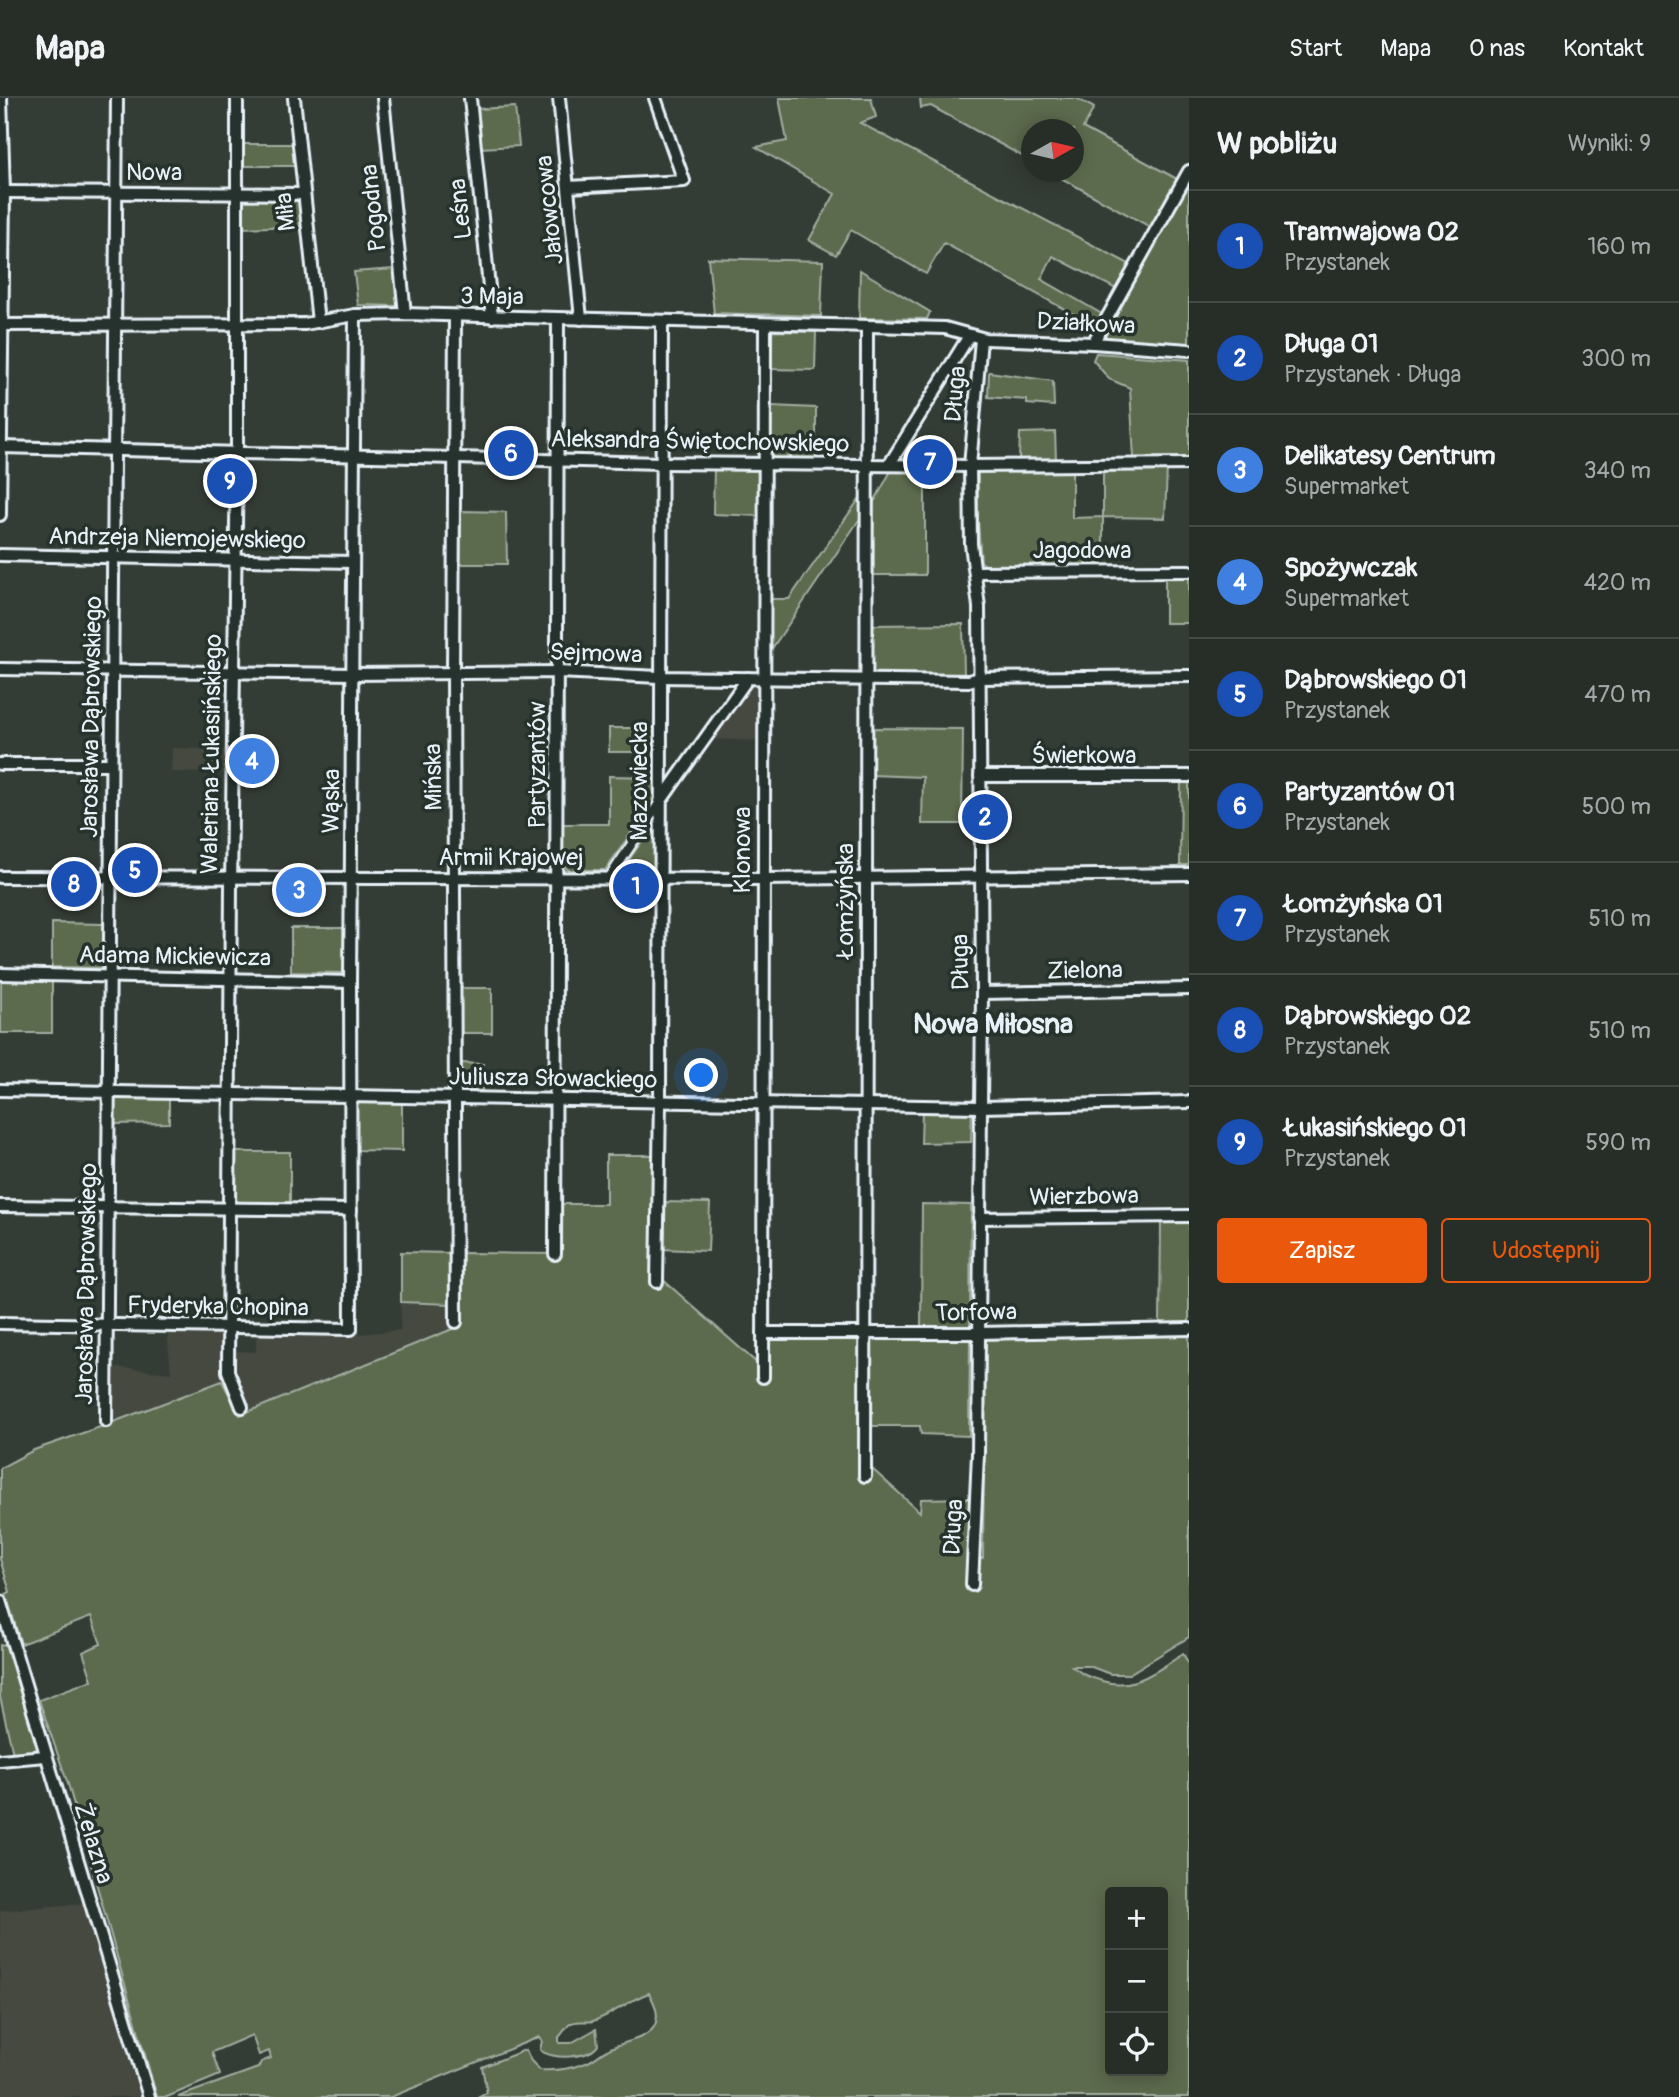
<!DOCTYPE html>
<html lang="pl">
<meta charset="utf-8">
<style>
:root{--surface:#272e28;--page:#333a34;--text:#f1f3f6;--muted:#a4a8a8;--line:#434a45;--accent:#ea580c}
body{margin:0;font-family:Pangolin,sans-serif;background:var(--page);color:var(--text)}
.controls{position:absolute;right:21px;bottom:21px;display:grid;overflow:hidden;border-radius:7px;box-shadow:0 4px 18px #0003}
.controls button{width:63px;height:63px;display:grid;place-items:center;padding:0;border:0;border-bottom:2px solid var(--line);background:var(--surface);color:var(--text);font:35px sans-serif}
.compass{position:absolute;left:1021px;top:21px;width:63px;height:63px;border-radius:50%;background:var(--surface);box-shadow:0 4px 18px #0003;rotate:82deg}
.you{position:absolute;left:702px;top:978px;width:24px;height:24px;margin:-18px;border:5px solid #fff;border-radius:50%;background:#1a73e8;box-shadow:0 0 0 10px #1a73e833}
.badge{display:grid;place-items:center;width:46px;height:46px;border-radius:50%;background:var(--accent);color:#fff;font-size:23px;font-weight:700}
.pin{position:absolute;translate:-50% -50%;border:4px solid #fff;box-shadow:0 2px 7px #0006}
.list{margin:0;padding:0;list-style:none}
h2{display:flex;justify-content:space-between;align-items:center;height:91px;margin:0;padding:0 28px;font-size:30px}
h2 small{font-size:23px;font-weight:400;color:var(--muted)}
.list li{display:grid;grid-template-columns:46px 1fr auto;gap:21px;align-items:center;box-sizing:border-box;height:112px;padding:0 28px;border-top:2px solid var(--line)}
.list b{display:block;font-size:26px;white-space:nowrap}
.list p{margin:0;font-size:23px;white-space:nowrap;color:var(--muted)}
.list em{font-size:23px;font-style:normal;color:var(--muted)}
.actions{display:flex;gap:14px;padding:21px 28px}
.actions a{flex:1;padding:16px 0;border:2px solid var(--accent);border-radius:7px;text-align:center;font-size:24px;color:var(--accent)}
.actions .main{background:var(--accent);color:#fff}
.icon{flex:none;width:38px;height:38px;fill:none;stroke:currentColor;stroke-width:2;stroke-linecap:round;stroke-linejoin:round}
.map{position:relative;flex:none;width:1189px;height:1999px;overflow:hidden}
header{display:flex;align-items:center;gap:42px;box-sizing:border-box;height:98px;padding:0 35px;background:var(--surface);border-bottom:2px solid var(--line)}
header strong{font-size:33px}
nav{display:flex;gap:38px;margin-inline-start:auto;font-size:24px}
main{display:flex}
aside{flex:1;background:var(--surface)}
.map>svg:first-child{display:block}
</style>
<header>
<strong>Mapa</strong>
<nav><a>Start</a><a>Mapa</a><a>O nas</a><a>Kontakt</a></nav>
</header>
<main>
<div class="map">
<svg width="1189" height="1999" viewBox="0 0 1189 1999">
<rect width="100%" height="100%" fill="#343d35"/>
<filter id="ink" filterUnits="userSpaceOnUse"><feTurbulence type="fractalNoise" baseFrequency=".0143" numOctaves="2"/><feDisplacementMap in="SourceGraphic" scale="14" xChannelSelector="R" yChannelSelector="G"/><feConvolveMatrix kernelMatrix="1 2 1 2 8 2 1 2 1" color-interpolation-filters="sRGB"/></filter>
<g filter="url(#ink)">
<g fill="#45493f">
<path d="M749 583H759V643L712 641Z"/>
<path d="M172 650 225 652V675L171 674Z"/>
<path d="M401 1204 450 1206V1228L464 1227 251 1313 235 1266 234 1253 256 1254V1233L349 1237 400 1232Z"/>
<path d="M222 1231V1283L112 1325V1269L171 1275 167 1232Z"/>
<path d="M84 1805 140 1999H0V1813Z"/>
</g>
<g fill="#5c6b4d" stroke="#a2aea2" stroke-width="2" fill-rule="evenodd">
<path d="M779 0H871L876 19 860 25 1129 166 1116 191 1053 158 1041 181 1102 216 1095 228 944 145 926 176 851 132 836 157 809 142 835 96 756 49 787 43Z"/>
<path d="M920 0H1076L1094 10 1083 30 1177 81 1150 129 1050 74H1074V32H1032L1031 63 931 8 921 10Z"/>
<path d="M515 9 519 48 480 50 476 11Z"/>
<path d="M241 46H293L296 68H241Z"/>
<path d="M1189 86V246L1103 239Z"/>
<path d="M297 99 299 102 302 128 241 130 240 101 243 100Z"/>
<path d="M708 160 823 163 821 218 714 215Z"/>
<path d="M394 171 398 208 358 207 354 174Z"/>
<path d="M860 172 930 214 927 221 859 220Z"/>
<path d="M770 233 816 234 815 272 770 271Z"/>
<path d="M1096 255 1189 262V361H1134L1130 290 1109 281 1093 262Z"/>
<path d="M989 274 1053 283 1054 308 1027 306V302L988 299Z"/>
<path d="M771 308 816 310V360H771Z"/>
<path d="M1055 334 1056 361H1019L1020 335Z"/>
<path d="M714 369 760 370V418L713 416Z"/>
<path d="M1167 370 1165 420 1103 419V467L987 468 981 464 978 424V371H1072V420L1103 419V371Z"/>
<path d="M892 371 925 373V477H872L874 404Z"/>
<path d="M862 397 861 422H859L769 555 770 501H789Z"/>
<path d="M461 413 506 414 507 466H460Z"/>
<rect x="1165" y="477" width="24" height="48"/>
<path d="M963 526 964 578 872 577V527Z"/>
<rect x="609" y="630" width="47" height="24"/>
<path d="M872 630 963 631 962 726H922L923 679 871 677Z"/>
<path d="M609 678 656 679V700L605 772H568L562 766 563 726H609Z"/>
<path d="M1181 682H1189V767H1180Z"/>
<path d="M656 723 655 767 649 773 622 772Z"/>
<path d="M52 825 104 826 103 870 52 869Z"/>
<path d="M291 830H347L345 875 291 874Z"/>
<rect x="1" y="882" width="51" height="53"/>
<rect x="459" y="890" width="33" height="45"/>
<path d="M459 965 483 966 482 993H459Z"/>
<path d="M114 999H169V1025L113 1026Z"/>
<path d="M356 1002 402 1003V1053L356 1052Z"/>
<path d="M922 1011 972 1012 971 1044 921 1045Z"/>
<path d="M235 1054H290V1107L235 1105Z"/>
<path d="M606 1057H653L652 1172 767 1274 768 1239 860 1241 870 1369 920 1414 921 1401 969 1400V1460H983L985 1241 1189 1237V1539L1129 1576H1110L1089 1568H1072C1084 1578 1088 1578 1102 1583 1134 1593 1156 1573 1183 1556L1189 1566V1999H478L487 1995 482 1969 525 1952 531 1963 540 1972C555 1973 569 1971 583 1966 592 1964 599 1956 607 1952 621 1943 647 1943 655 1927 660 1916 654 1904 649 1895 628 1902 613 1917 593 1923 585 1925 577 1921 570 1926 566 1929 563 1935 559 1939V1945H571L596 1931 598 1947C590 1961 551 1962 540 1952L542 1943 539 1939 391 1999H178L258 1970 261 1964 271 1960 269 1953 259 1957 252 1937 212 1954 220 1977 167 1999H157L68 1686 39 1602 92 1582 83 1554 101 1546 91 1519 21 1546 6 1496 10 1494 0 1461V1370L34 1352 100 1329 222 1283 240 1317 460 1228V1155L561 1156V1106H606ZM1110 1794H1163V1973H1110Z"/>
<path d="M663 1104 710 1105 708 1153 662 1151Z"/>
<path d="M922 1106 971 1107 970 1230 921 1229Z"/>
<path d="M1189 1122V1226H1160L1161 1123Z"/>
<path d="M401 1154 450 1155V1206L401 1204Z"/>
<path d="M871 1240 970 1241 969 1338 921 1336 920 1328H870Z"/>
<path d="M5 1546 38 1650 35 1653 13 1656 0 1599V1547Z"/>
</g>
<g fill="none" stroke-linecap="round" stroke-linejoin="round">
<defs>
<path id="pedestrian" d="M609 780 660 704"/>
<g id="minor">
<path d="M237 0V354L231 788 228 1273 242 1309"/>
<path d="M294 0 318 224"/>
<path d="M383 0 405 216"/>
<path d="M470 0 492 219"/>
<path d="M559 0 581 221"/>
<path d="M568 89 684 83 655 0"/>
<path d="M4 94 304 96"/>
<path d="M455 218 453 576 456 1224"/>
<path d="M0 227 305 226 355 217 405 216 945 230 985 241 1093 245 1189 252"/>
<path d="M1093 245 1189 73"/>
<path d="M0 349 661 365 970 368 1189 366"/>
<path d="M889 367 969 238"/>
<path d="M0 417 4 94 1 0"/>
<path d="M0 457 353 464"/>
<path d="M975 474 1189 473"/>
<path d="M0 571 353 576 558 574 659 579 969 583 979 580 1189 578"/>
<path d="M0 666H110"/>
<path d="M980 678H1189"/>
<path d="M660 704 748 580"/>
<path d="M0 779 763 781 1189 776"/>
<path d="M0 876 350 884"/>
<path d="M982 895 1189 891"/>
<path d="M0 992 980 1009 1189 1004"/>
<path d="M0 1108 351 1112"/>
<path d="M979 1120 1189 1118"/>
<path d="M555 1156 558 220"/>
<path d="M657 1184 660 1002 662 223"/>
<path d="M0 1225 351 1231 350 884 355 217"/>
<path d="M763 1235H979L1189 1231"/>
<path d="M763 1279 765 226"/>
<path d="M106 1323 117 0"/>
<path d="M865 1378 867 229"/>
<path d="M972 1487 978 1356 982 895 979 509 971 446 970 368 981 241"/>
<path d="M0 1503 149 1999"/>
<path d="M0 1662 45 1658"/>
</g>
</defs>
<use href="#pedestrian" stroke="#e8f1f8" stroke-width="13"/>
<use href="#minor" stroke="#e8f1f8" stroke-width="16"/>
<use href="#pedestrian" stroke="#26332d" stroke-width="8"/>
<use href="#minor" stroke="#26332d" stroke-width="10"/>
</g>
</g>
<g text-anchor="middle" stroke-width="7" stroke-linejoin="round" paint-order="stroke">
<g font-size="24" fill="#e8f1f8" stroke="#26332d">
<text x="154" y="82">Nowa</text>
<text transform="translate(373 110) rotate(-96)" y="8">Pogodna</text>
<text transform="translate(460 111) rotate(-96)" y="8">Leśna</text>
<text transform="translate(549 112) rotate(-96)" y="8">Jałowcowa</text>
<text transform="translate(285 114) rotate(-96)" y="8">Miła</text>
<text transform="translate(492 198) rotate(1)" y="8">3 Maja</text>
<text transform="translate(1086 225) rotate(3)" y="8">Działkowa</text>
<text transform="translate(955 296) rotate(-85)" y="8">Długa</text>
<text transform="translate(700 343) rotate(1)" y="8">Aleksandra Świętochowskiego</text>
<text transform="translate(177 440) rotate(1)" y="8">Andrzeja Niemojewskiego</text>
<text x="1082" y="460">Jagodowa</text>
<text transform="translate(596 555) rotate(2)" y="8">Sejmowa</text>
<text transform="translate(91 619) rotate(-89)" y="8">Jarosława Dąbrowskiego</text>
<text transform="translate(211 656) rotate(-89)" y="8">Waleriana Łukasińskiego</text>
<text x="1084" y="665">Świerkowa</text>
<text transform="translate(537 667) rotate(-90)" y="8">Partyzantów</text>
<text transform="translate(433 679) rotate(-91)" y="8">Mińska</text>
<text transform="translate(639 683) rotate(-90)" y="8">Mazowiecka</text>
<text transform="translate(331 703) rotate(-89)" y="8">Wąska</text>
<text transform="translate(742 752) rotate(-90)" y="8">Klonowa</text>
<text x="511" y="767">Armii Krajowej</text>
<text transform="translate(845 803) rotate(-90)" y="8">Łomżyńska</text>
<text transform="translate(175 858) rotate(1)" y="8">Adama Mickiewicza</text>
<text transform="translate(960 864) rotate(-91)" y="8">Długa</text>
<text transform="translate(1085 872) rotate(-1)" y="8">Zielona</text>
<text transform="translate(553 980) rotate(1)" y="8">Juliusza Słowackiego</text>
<text transform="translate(1084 1098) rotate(-1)" y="8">Wierzbowa</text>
<text transform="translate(86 1186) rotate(-89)" y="8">Jarosława Dąbrowskiego</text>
<text transform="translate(218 1208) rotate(1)" y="8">Fryderyka Chopina</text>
<text transform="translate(976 1214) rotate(-1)" y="8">Torfowa</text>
<text transform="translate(953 1429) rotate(-87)" y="8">Długa</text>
<text transform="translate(94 1745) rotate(73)" y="8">Żelazna</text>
</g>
<g font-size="28" font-weight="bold" fill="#e8f1f8" stroke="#26332d">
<text x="993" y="935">Nowa Miłosna</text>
</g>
</g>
</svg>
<div class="controls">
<button>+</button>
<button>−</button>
<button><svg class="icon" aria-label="locate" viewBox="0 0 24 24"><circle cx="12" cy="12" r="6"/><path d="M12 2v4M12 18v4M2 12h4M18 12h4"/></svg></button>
</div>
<svg class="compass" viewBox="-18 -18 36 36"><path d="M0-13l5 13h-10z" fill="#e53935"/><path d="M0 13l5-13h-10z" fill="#a4a8a8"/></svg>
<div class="you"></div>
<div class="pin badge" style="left:636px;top:788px;background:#1a4fb4">1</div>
<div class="pin badge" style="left:985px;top:719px;background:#1a4fb4">2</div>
<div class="pin badge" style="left:299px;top:792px;background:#3f7fe0">3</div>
<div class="pin badge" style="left:252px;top:663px;background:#3f7fe0">4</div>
<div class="pin badge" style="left:135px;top:772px;background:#1a4fb4">5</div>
<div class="pin badge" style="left:511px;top:355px;background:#1a4fb4">6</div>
<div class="pin badge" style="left:930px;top:364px;background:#1a4fb4">7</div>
<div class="pin badge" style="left:74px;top:786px;background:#1a4fb4">8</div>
<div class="pin badge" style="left:230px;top:383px;background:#1a4fb4">9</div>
</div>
<aside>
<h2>W pobliżu<small>Wyniki: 9</small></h2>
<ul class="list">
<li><span class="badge" style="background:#1a4fb4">1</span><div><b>Tramwajowa 02</b><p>Przystanek</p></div><em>160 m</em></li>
<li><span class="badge" style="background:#1a4fb4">2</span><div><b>Długa 01</b><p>Przystanek · Długa</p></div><em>300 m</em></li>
<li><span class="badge" style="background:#3f7fe0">3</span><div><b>Delikatesy Centrum</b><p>Supermarket</p></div><em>340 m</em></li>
<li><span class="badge" style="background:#3f7fe0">4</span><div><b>Spożywczak</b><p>Supermarket</p></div><em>420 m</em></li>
<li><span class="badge" style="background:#1a4fb4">5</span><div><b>Dąbrowskiego 01</b><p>Przystanek</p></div><em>470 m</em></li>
<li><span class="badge" style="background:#1a4fb4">6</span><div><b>Partyzantów 01</b><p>Przystanek</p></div><em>500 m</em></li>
<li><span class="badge" style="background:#1a4fb4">7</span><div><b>Łomżyńska 01</b><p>Przystanek</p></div><em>510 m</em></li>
<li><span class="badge" style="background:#1a4fb4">8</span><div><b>Dąbrowskiego 02</b><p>Przystanek</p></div><em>510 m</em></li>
<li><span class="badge" style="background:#1a4fb4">9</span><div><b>Łukasińskiego 01</b><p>Przystanek</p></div><em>590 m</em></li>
</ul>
<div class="actions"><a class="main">Zapisz</a><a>Udostępnij</a></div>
</aside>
</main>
